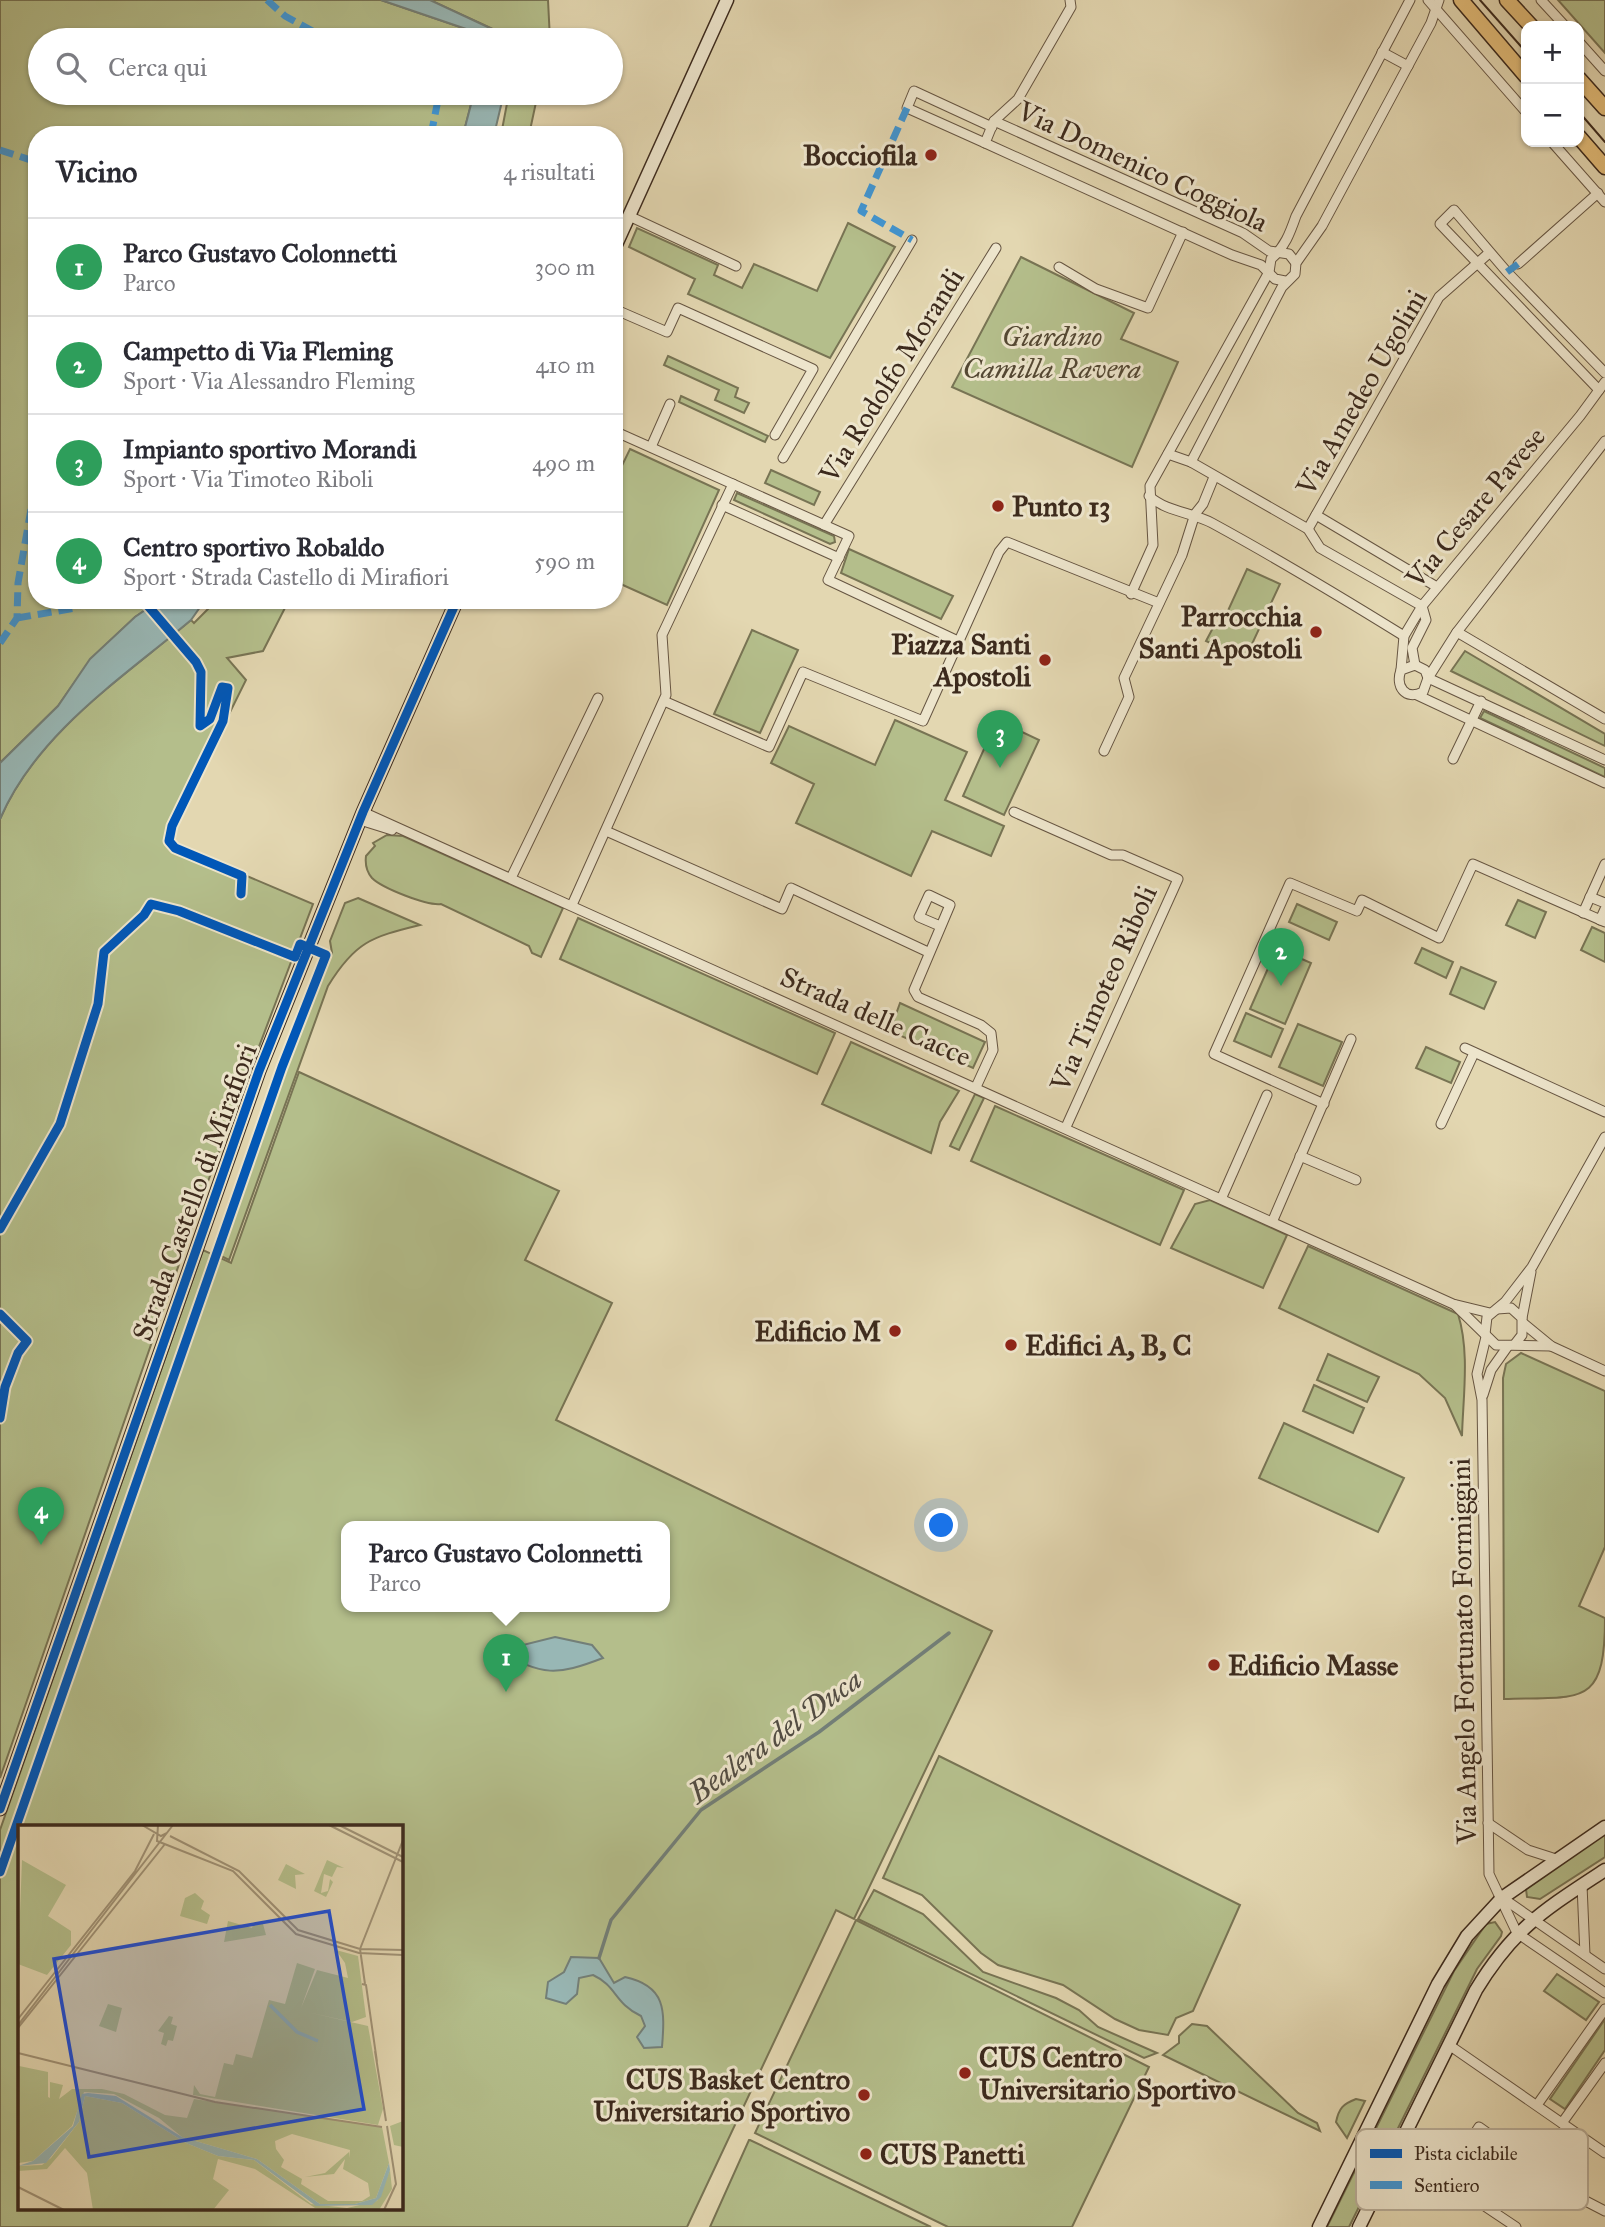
<!DOCTYPE html>
<html lang="it">
<meta charset="utf-8">
<style>
:root{--surface:#fff;--page:#f7f7f7;--text:#2b2b33;--muted:#7c7c81;--line:#e1e1e2;--accent:#0f766e}
body{margin:0;font-family:"IM FELL Great Primer",serif;background:var(--page);color:var(--text)}
.controls{position:absolute;right:21px;top:21px;display:grid;overflow:hidden;border-radius:14px;box-shadow:0 2px 5px #0004}
.controls button{width:63px;height:63px;display:grid;place-items:center;padding:0;border:0;border-bottom:2px solid var(--line);background:var(--surface);color:var(--text);font:35px sans-serif}
.you{position:absolute;left:942px;top:1526px;width:24px;height:24px;margin:-18px;border:5px solid #fff;border-radius:50%;background:#1a73e8;box-shadow:0 0 0 10px #1a73e833}
.badge{display:grid;place-items:center;width:46px;height:46px;border-radius:50%;background:var(--accent);color:#fff;font-size:23px;font-weight:700}
.pin{position:absolute;translate:-50% -58px;filter:drop-shadow(0 2px 4px #0008)}
.pin::after{content:'';position:absolute;top:37px;width:24px;height:21px;background:inherit;clip-path:polygon(0 0,100% 0,50% 100%)}
.popup{position:absolute;left:341px;top:1521px;width:329px;height:91px;box-sizing:border-box;display:grid;place-content:center;border-radius:14px;background:var(--surface);filter:drop-shadow(0 2px 5px #0005);font-size:23px;white-space:nowrap;color:var(--muted)}
.popup b{font-size:26px;color:var(--text)}
.popup::after{content:'';position:absolute;left:50%;top:100%;margin-left:-14px;border:14px solid transparent;border-top-color:var(--surface)}
.list{margin:0;padding:0;list-style:none}
h2{display:flex;justify-content:space-between;align-items:center;height:91px;margin:0;padding:0 28px;font-size:30px}
h2 small{font-size:23px;font-weight:400;color:var(--muted)}
.list li{display:grid;grid-template-columns:46px 1fr auto;gap:21px;align-items:center;box-sizing:border-box;height:98px;padding:0 28px;border-top:2px solid var(--line)}
.list b{display:block;font-size:26px;white-space:nowrap}
.list p{margin:0;font-size:23px;white-space:nowrap;color:var(--muted)}
.list em{font-size:23px;font-style:normal;color:var(--muted)}
.icon{flex:none;width:38px;height:38px;fill:none;stroke:currentColor;stroke-width:2;stroke-linecap:round;stroke-linejoin:round}
.map{position:relative;flex:none;width:1605px;height:2227px;overflow:hidden}
.search{position:absolute;background:var(--surface);box-shadow:0 2px 5px #0004;left:28px;top:28px;width:595px;height:77px;display:flex;align-items:center;gap:18px;box-sizing:border-box;padding:0 24px;border-radius:38px;color:var(--muted);font-size:26px}
.panel{position:absolute;background:var(--surface);box-shadow:0 2px 5px #0004;left:28px;top:126px;width:595px;height:483px;border-radius:28px}
.map>svg:first-child{display:block}
</style>
<div class="map">
<svg width="1605" height="2227" viewBox="0 0 1605 2227">
<rect width="100%" height="100%" fill="#e3d7b1"/>
<filter id="stains"><feTurbulence type="fractalNoise" baseFrequency=".00286" numOctaves="4"/><feColorMatrix values="0 0 0 0 .2 0 0 0 0 .09 0 0 0 0 .02 0 0 0 .5 -.17"/></filter>
<radialGradient id="worn" r=".72"><stop offset=".6" stop-color="#630" stop-opacity="0"/><stop offset="1" stop-color="#630" stop-opacity=".3"/></radialGradient>
<g fill="#b4be8b" stroke="#787454" stroke-width="2" fill-rule="evenodd">
<path d="M0 0H381L466 29 479 40H40V93H474L463 135H37V600H160L135 617 91 659 58 706 0 763Z"/>
<path d="M430 0H548L550 40H510L506 35Z"/>
<path d="M1558 0H1605V53Z"/>
<path d="M509 93H538L529 135H501Z"/>
<path d="M848 223 895 247 830 358 688 294 695 279 629 247 637 228 718 265 714 275 742 288 754 264 817 291Z"/>
<path d="M1021 257 1134 313 1121 339 1178 362 1132 467 952 387Z"/>
<path d="M668 356 738 388 735 397 749 403 744 413 715 400 719 390 664 365Z"/>
<path d="M681 396 768 436 765 442 679 402Z"/>
<path d="M630 449 719 490 667 605 614 581V482Z"/>
<path d="M771 470 820 492 814 505 765 483Z"/>
<path d="M737 493 834 536 835 542 830 544 734 500Z"/>
<path d="M849 549 953 596 941 619 841 573Z"/>
<path d="M1247 569 1280 584 1245 659 1206 641 1215 624 1221 626Z"/>
<path d="M217 600H289L263 651 227 658 246 680 174 825 171 839 176 846 313 904 207 1184 0 1778V819C37 733 121 679 191 620L194 623Z"/>
<path d="M752 630 798 650 760 733 714 714Z"/>
<path d="M1465 651 1605 734V746L1451 671Z"/>
<path d="M1484 711 1605 768V777L1480 718Z"/>
<path d="M895 720 967 752 945 800 1004 826 991 856 932 831 911 876 796 823 814 784 771 763 789 726 875 765Z"/>
<path d="M997 720 1039 740 1004 815 963 796Z"/>
<path d="M387 835 403 836 563 908 541 957 532 953 529 946 441 904C427 906 382 888 372 878 366 871 365 864 366 856L375 846 373 843Z"/>
<path d="M358 898 420 925C371 937 355 942 328 986L229 1260 219 1255 285 1071 332 953 330 941 345 903Z"/>
<path d="M1518 900 1546 912 1535 938 1506 925Z"/>
<path d="M1297 904 1337 922 1329 940 1289 922Z"/>
<path d="M578 918 835 1033 817 1074 560 959Z"/>
<path d="M1592 927 1605 933V962L1581 950Z"/>
<path d="M1277 948 1311 963 1285 1024 1250 1009Z"/>
<path d="M1422 948 1453 962 1446 978 1415 963Z"/>
<path d="M1461 967 1496 982 1484 1009 1450 994Z"/>
<path d="M900 1003 985 1042 973 1068 890 1031Z"/>
<path d="M1246 1013 1283 1029 1271 1057 1234 1041Z"/>
<path d="M1298 1024 1342 1042 1323 1086 1279 1067Z"/>
<path d="M851 1042 959 1091 940 1122 931 1153 822 1104Z"/>
<path d="M1426 1047 1460 1062 1451 1083 1416 1068Z"/>
<path d="M299 1072 559 1191 525 1260 612 1303 556 1420 992 1631 854 1919 836 1910 687 2227H0V1830L203 1250 231 1263ZM347 1526H665V1606H347ZM19 1826H401V2208H19Z"/>
<path d="M975 1094 984 1098 959 1150 950 1146Z"/>
<path d="M995 1106 1184 1190 1160 1245 971 1161Z"/>
<path d="M1210 1200 1287 1235 1263 1288 1171 1248 1195 1204Z"/>
<path d="M1308 1246 1458 1314C1470 1352 1463 1397 1462 1436L1445 1398 1419 1374 1279 1308Z"/>
<path d="M1521 1353 1605 1391V1547L1579 1606 1605 1618C1605 1709 1581 1696 1504 1699L1503 1378 1506 1364Z"/>
<path d="M1328 1354 1379 1377 1367 1402 1317 1380Z"/>
<path d="M1314 1385 1364 1408 1353 1433 1303 1411Z"/>
<path d="M1284 1423 1404 1478 1378 1532 1259 1478Z"/>
<path d="M939 1756 1240 1905 1193 2011 1176 2018 1168 2035 1139 2030 1115 2019 1063 1985 998 1965 981 1953 922 1895 883 1878Z"/>
<path d="M1605 1833V1857L1540 1899 1527 1897 1526 1889Z"/>
<path d="M874 1890 923 1914 983 1972 1056 1998 1079 2010 1098 2027 1157 2053 1144 2058 858 1919Z"/>
<path d="M856 1920 1149 2067 1072 2227H948L755 2133Z"/>
<path d="M1495 1922 1502 1932 1501 1936 1477 1969 1349 2227H1327L1454 1971 1486 1924Z"/>
<path d="M1557 1974 1599 2002 1586 2020 1544 1991Z"/>
<path d="M1605 2019V2050L1565 2109 1550 2099Z"/>
<path d="M1192 2024 1207 2026 1298 2113 1317 2123 1320 2131 1163 2055 1179 2043V2036Z"/>
<path d="M1356 2099 1365 2101 1347 2138 1336 2122C1339 2108 1343 2104 1356 2099Z"/>
<path d="M749 2140H750L931 2227H710Z"/>
</g>
<g fill="#98b7b5" stroke="#737f78" stroke-width="2">
<path d="M381 0H430L505 35 507 40H479L466 29Z"/>
<path d="M474 93H504L494 135H463Z"/>
<path d="M160 600H205L191 620C121 679 37 733 0 819V763L58 706 90 659 135 617Z"/>
<path d="M555 1637 592 1645 603 1658C556 1676 543 1676 499 1651Z"/>
<path d="M571 1957 599 1958 614 1983 625 1977C666 1986 665 2010 662 2047L644 2048 637 2037 645 2026 641 2016C614 2003 617 1986 593 1975L579 1978 577 1994 566 2004 546 1998 548 1982 564 1972Z"/>
</g>
<g fill="none" stroke-linecap="round" stroke-linejoin="round">
<path stroke="#737f78" stroke-width="3.5" d="M599 1958 611 1920 701 1810 819 1732 949 1633"/>
<defs>
<g id="street">
<path d="M1070 0 1071 7 1018 99 994 121 985 143 1232 255 1261 265 1275 279 1285 281"/>
<path d="M1428 0 1526 112"/>
<path d="M1541 0 1565 26"/>
<path d="M1579 42 1605 71"/>
<path d="M1382 52 1408 66"/>
<path d="M994 121 1243 233 1269 251 1289 254 1296 263"/>
<path d="M1552 142 1605 202"/>
<path d="M985 143 907 108 914 91 992 127"/>
<path d="M629 216 736 266"/>
<path d="M1518 264 1598 193"/>
<path d="M1059 267 1096 289 1148 308 1183 232"/>
<path d="M614 309 667 332 678 308 813 369 775 435"/>
<path d="M1599 390 1440 224 1454 210 1507 272 1605 373"/>
<path d="M614 431 849 536 828 580 958 641"/>
<path d="M651 447 670 404"/>
<path d="M1168 454 1191 462 1308 529 1320 548 1422 606 1426 620 1412 648 1415 665"/>
<path d="M783 458 912 240"/>
<path d="M1191 462 1282 287 1295 274 1296 263 1322 226 1431 23 1439 0"/>
<path d="M1149 496C1167 512 1191 512 1212 523 1278 559 1341 597 1404 636"/>
<path d="M722 505 839 558"/>
<path d="M1316 515 1437 587"/>
<path d="M824 525 996 248"/>
<path d="M1308 529 1439 297 1489 253"/>
<path d="M1131 594 1153 545 1150 486 1269 272 1271 259C1285 247 1290 233 1296 216L1410 0"/>
<path d="M1457 632 1605 719"/>
<path d="M1401 670 1404 636 1422 606 1580 416 1605 382"/>
<path d="M1428 678 1425 670 1415 665 1401 670C1395 686 1405 701 1423 692L1428 678 1457 632 1605 441"/>
<path d="M1428 678 1605 760"/>
<path d="M1417 695 1605 783"/>
<path d="M664 701 769 747 803 672 923 721 999 552 1007 542 1159 603"/>
<path d="M1104 751 1129 697 1124 678 1182 555 1195 514 1203 504 1214 477"/>
<path d="M1453 759 1481 701"/>
<path d="M363 812 1453 1304 1490 1313"/>
<path d="M1014 812 1111 855H1123L1178 879 1066 1127"/>
<path d="M360 820 392 830"/>
<path d="M606 831 782 909 791 888 928 952"/>
<path d="M511 878 598 698"/>
<path d="M1590 897 1605 903"/>
<path d="M572 905 666 695 662 635 733 484"/>
<path d="M1583 913 1605 864"/>
<path d="M1600 920 1605 909"/>
<path d="M940 926 919 917 929 895 950 905 914 990 918 997 981 1025 991 1033 993 1050 976 1087"/>
<path d="M1465 1048 1605 1112"/>
<path d="M1324 1104 1214 1054 1290 883 1357 911 1362 900 1439 938 1473 864 1605 922"/>
<path d="M1441 1124 1474 1053"/>
<path d="M1300 1156 1356 1180"/>
<path d="M1222 1197 1267 1095"/>
<path d="M1273 1220 1351 1039"/>
<path d="M1455 1305 1496 1345 1551 1346"/>
<path d="M1497 1309 1511 1308 1522 1318V1335L1515 1344"/>
<path d="M1522 1318 1531 1272"/>
<path d="M1523 1323 1551 1346 1605 1371"/>
<path d="M1485 1334 1487 1317 1505 1302 1532 1267 1605 1137"/>
<path d="M1486 1337 1477 1374 1482 1400 1489 1874 1517 1933 1605 1993"/>
<path d="M1483 1395 1491 1370 1508 1346"/>
<path d="M1488 1823 1528 1850 1556 1859"/>
<path d="M1582 1885 1585 1955"/>
<path d="M1504 1899 1605 1969"/>
<path d="M1449 2045 1605 2153"/>
<path d="M1537 2105 1605 2009"/>
<path d="M1562 2123 1605 2063"/>
<path d="M1398 2148 1516 2227"/>
<path d="M1445 2179 1479 2127 1576 2196 1605 2211"/>
</g>
<g id="secondary">
<path d="M614 249 727 0"/>
<path d="M0 1809 259 1071 363 812 457 600"/>
<path d="M1319 2227 1438 1984 1467 1936 1502 1898 1605 1827"/>
<path d="M1359 2227 1476 1990C1514 1927 1546 1909 1605 1870"/>
</g>
<g id="primary">
<path d="M1461 0 1526 76"/>
<path d="M1507 0 1531 26"/>
<path d="M1579 79 1605 108"/>
<path d="M1579 137 1605 167"/>
</g>
</defs>
<use href="#street" stroke="#665542" stroke-width="11"/>
<use href="#secondary" stroke="#3c2a1d" stroke-width="15"/>
<use href="#primary" stroke="#3c2a1d" stroke-width="17"/>
<use href="#street" stroke="#ede5cc" stroke-width="9"/>
<use href="#secondary" stroke="#ede5cc" stroke-width="12"/>
<use href="#primary" stroke="#e2bc78" stroke-width="14"/>
<g stroke="#3c2a1d" stroke-width="2">
<path d="M1480 0 1526 52"/>
<path d="M1579 112 1605 142"/>
</g>
<g stroke="#3f96d5" stroke-width="7" stroke-dasharray="14 7" stroke-linecap="butt">
<path d="M267 0 285 16 329 40"/>
<path d="M907 108 861 211 912 240"/>
<path d="M431 135 438 100 436 93"/>
<path d="M0 150 37 162"/>
<path d="M1507 272 1518 264"/>
<path d="M17 618 76 608 88 600"/>
<path d="M0 643 17 618 18 583 36 481"/>
</g>
<defs>
<g id="cycleway">
<path d="M143 600 196 662 201 672 200 726 210 719 222 687 228 688 223 721 172 826 169 841 175 848 242 876 241 894"/>
<path d="M0 1229 60 1124 98 1004 104 952 144 915 151 904 179 911 295 957 300 944 326 955 282 1067 0 1872"/>
<path d="M0 1314 27 1341 18 1353 5 1387 0 1418"/>
<path d="M0 1809 259 1071 363 812 457 600"/>
</g>
</defs>
<use href="#cycleway" stroke="#ede5cc" stroke-width="13"/>
<use href="#cycleway" stroke="#0057b8" stroke-width="9"/>
</g>
<g fill="#8f2418" stroke="#ede5cc" stroke-width="2.5">
<circle cx="931" cy="155" r="7"/>
<circle cx="998" cy="506" r="7"/>
<circle cx="1316" cy="632" r="7"/>
<circle cx="1045" cy="660" r="7"/>
<circle cx="895" cy="1331" r="7"/>
<circle cx="1011" cy="1345" r="7"/>
<circle cx="1214" cy="1665" r="7"/>
<circle cx="965" cy="2073" r="7"/>
<circle cx="864" cy="2095" r="7"/>
<circle cx="866" cy="2154" r="7"/>
</g>
<g text-anchor="middle" stroke-width="6" stroke-linejoin="round" paint-order="stroke">
<g font-size="28" font-weight="bold" fill="#3c2a1d" stroke="#ede5cc" text-anchor="end">
<text x="917" y="165">Bocciofila</text>
<text x="1012" y="516" text-anchor="start">Punto 13</text>
<text x="1302" y="626">Parrocchia<tspan x="1302" dy="32">Santi Apostoli</tspan></text>
<text x="1031" y="654">Piazza Santi<tspan x="1031" dy="32">Apostoli</tspan></text>
<text x="881" y="1341">Edificio M</text>
<text x="1025" y="1355" text-anchor="start">Edifici A, B, C</text>
<text x="1228" y="1675" text-anchor="start">Edificio Masse</text>
<text x="979" y="2067" text-anchor="start">CUS Centro<tspan x="979" dy="32">Universitario Sportivo</tspan></text>
<text x="850" y="2089">CUS Basket Centro<tspan x="850" dy="32">Universitario Sportivo</tspan></text>
<text x="880" y="2164" text-anchor="start">CUS Panetti</text>
</g>
<g font-size="28" fill="#3c2a1d" stroke="#ede5cc">
<text transform="translate(1143 166) rotate(25)" y="10">Via Domenico Coggiola</text>
<text transform="translate(891 375) rotate(-58)" y="10">Via Rodolfo Morandi</text>
<text transform="translate(1361 392) rotate(-60)" y="10">Via Amedeo Ugolini</text>
<text transform="translate(1475 507) rotate(-50)" y="10">Via Cesare Pavese</text>
<text transform="translate(1103 988) rotate(-66)" y="10">Via Timoteo Riboli</text>
<text transform="translate(876 1016) rotate(24)" y="10">Strada delle Cacce</text>
<text transform="translate(194 1192) rotate(-70)" y="10">Strada Castello di Mirafiori</text>
<text transform="translate(1463 1651) rotate(-91)" y="10">Via Angelo Fortunato Formiggini</text>
</g>
<g font-size="28" font-style="italic" fill="#544833" stroke="#ede5cc">
<text x="1052" y="346">Giardino<tspan x="1052" dy="32">Camilla Ravera</tspan></text>
</g>
<g font-size="30" font-style="italic" fill="#534d43" stroke="#ede5cc">
<text transform="translate(775 1736) rotate(-36)" y="10">Bealera del Duca</text>
</g>
</g>
<g transform="translate(18 1825)">
<rect width="385" height="385" fill="#e3d7b1"/>
<path d="M4 35 48 60 30 91 53 106V120L29 150 0 139ZM309 35 326 43 319 42 314 52 306 49 303 68 310 66 312 54 315 57 308 72 296 66ZM268 39 287 49 277 50 278 64 260 55ZM177 68 186 76 183 84 192 90 189 99 162 91 167 73ZM210 96 234 103 236 97 245 99 248 110 206 117ZM318 125 340 131 348 192 334 197 289 187 350 201 365 284 360 300 175 270 176 260 182 269 197 272 206 238 215 240 218 229 234 233 251 175 267 179 279 138 297 144 283 183 299 145 330 153 327 138ZM90 179 104 183 98 207 81 201ZM151 191 155 192 153 199 159 201 155 216 150 215 148 221 143 219 146 208 140 206ZM0 236 1 241 30 247V272L32 273V257L45 260 41 274 54 264H84L106 269 147 290 169 293 176 274 364 302 371 338 358 373 337 379H302L239 334 164 312 141 293 96 269 66 267 54 301 15 336 0 338ZM274 309 332 325 331 333V327L307 348 287 352 316 349 327 334 325 344 350 358 352 371 344 376H310L283 359 284 354 263 342 266 335 258 324 257 316ZM67 271 104 278 168 318 200 331 236 335 293 379 329 383 359 376 372 345 374 364 361 385 297 383 237 344 200 334 195 354 211 365 195 385H75L69 348 47 323 29 344 0 346V341L24 340 33 333 61 297ZM385 296V322L376 320 372 301Z" fill="#b4be8b" fill-rule="evenodd"/>
<path d="M70 268 98 271 164 312 239 334 302 379H337L358 373 371 338 372 345 363 372 354 380 298 381 236 335 200 331 168 318 104 278 67 271 61 297 28 338 0 341 15 336 55 301 64 269Z" fill="#98b7b5"/>
<path fill="none" stroke="#98b7b5" stroke-width="3.5" d="M252 180 279 207 300 216"/>
<path fill="none" stroke="#a09276" stroke-width="2" d="M124 0 143 11 149 8M140 0 139 16 215 46 278 109 341 128 385 130M311 0 385 37M321 0 385 32M152 11 221 46 280 105 342 124 385 125M344 159 348 160 359 237M347 159 342 124 385 15M0 194 117 46 136 9M0 200 155 0M0 203 147 19M357 226 368 296M0 228 197 277 364 302M0 362 46 385M366 385 378 359 369 301"/>
<path fill="#1d4ed8" fill-opacity="0.15" stroke="#1d4ed8" stroke-width="3.5" d="M311 86 346 284 71 332 36 134Z"/>
<rect width="385" height="385" fill="none" stroke="#3c2a1d" stroke-width="3.5"/>
</g>
<rect x="1356" y="2129" width="232" height="81" rx="10" fill="#ede5cc" stroke="#b8ad98" stroke-width="2"/>
<rect x="1370" y="2149" width="32" height="9" fill="#0057b8"/>
<rect x="1370" y="2181" width="32" height="8" fill="#3f96d5"/>
<g font-size="19" fill="#3c2a1d">
<text x="1414" y="2160">Pista ciclabile</text>
<text x="1414" y="2192">Sentiero</text>
</g>
<rect width="100%" height="100%" filter="url(#stains)"/>
<rect width="100%" height="100%" fill="url(#worn)"/>
</svg>
<div class="controls">
<button>+</button>
<button>−</button>
</div>
<div class="you"></div>
<div class="pin badge" style="left:506px;top:1692px;background:#2e9e5b">1</div>
<div class="popup"><b>Parco Gustavo Colonnetti</b>Parco</div>
<div class="pin badge" style="left:1281px;top:986px;background:#2e9e5b">2</div>
<div class="pin badge" style="left:1000px;top:768px;background:#2e9e5b">3</div>
<div class="pin badge" style="left:41px;top:1545px;background:#2e9e5b">4</div>
<div class="search"><svg class="icon" aria-label="search" viewBox="0 0 24 24"><circle cx="10" cy="10" r="6"/><path d="M15 15l6 6"/></svg>Cerca qui</div>
<section class="panel">
<h2>Vicino<small>4 risultati</small></h2>
<ul class="list">
<li><span class="badge" style="background:#2e9e5b">1</span><div><b>Parco Gustavo Colonnetti</b><p>Parco</p></div><em>300 m</em></li>
<li><span class="badge" style="background:#2e9e5b">2</span><div><b>Campetto di Via Fleming</b><p>Sport · Via Alessandro Fleming</p></div><em>410 m</em></li>
<li><span class="badge" style="background:#2e9e5b">3</span><div><b>Impianto sportivo Morandi</b><p>Sport · Via Timoteo Riboli</p></div><em>490 m</em></li>
<li><span class="badge" style="background:#2e9e5b">4</span><div><b>Centro sportivo Robaldo</b><p>Sport · Strada Castello di Mirafiori</p></div><em>590 m</em></li>
</ul>
</section>
</div>
